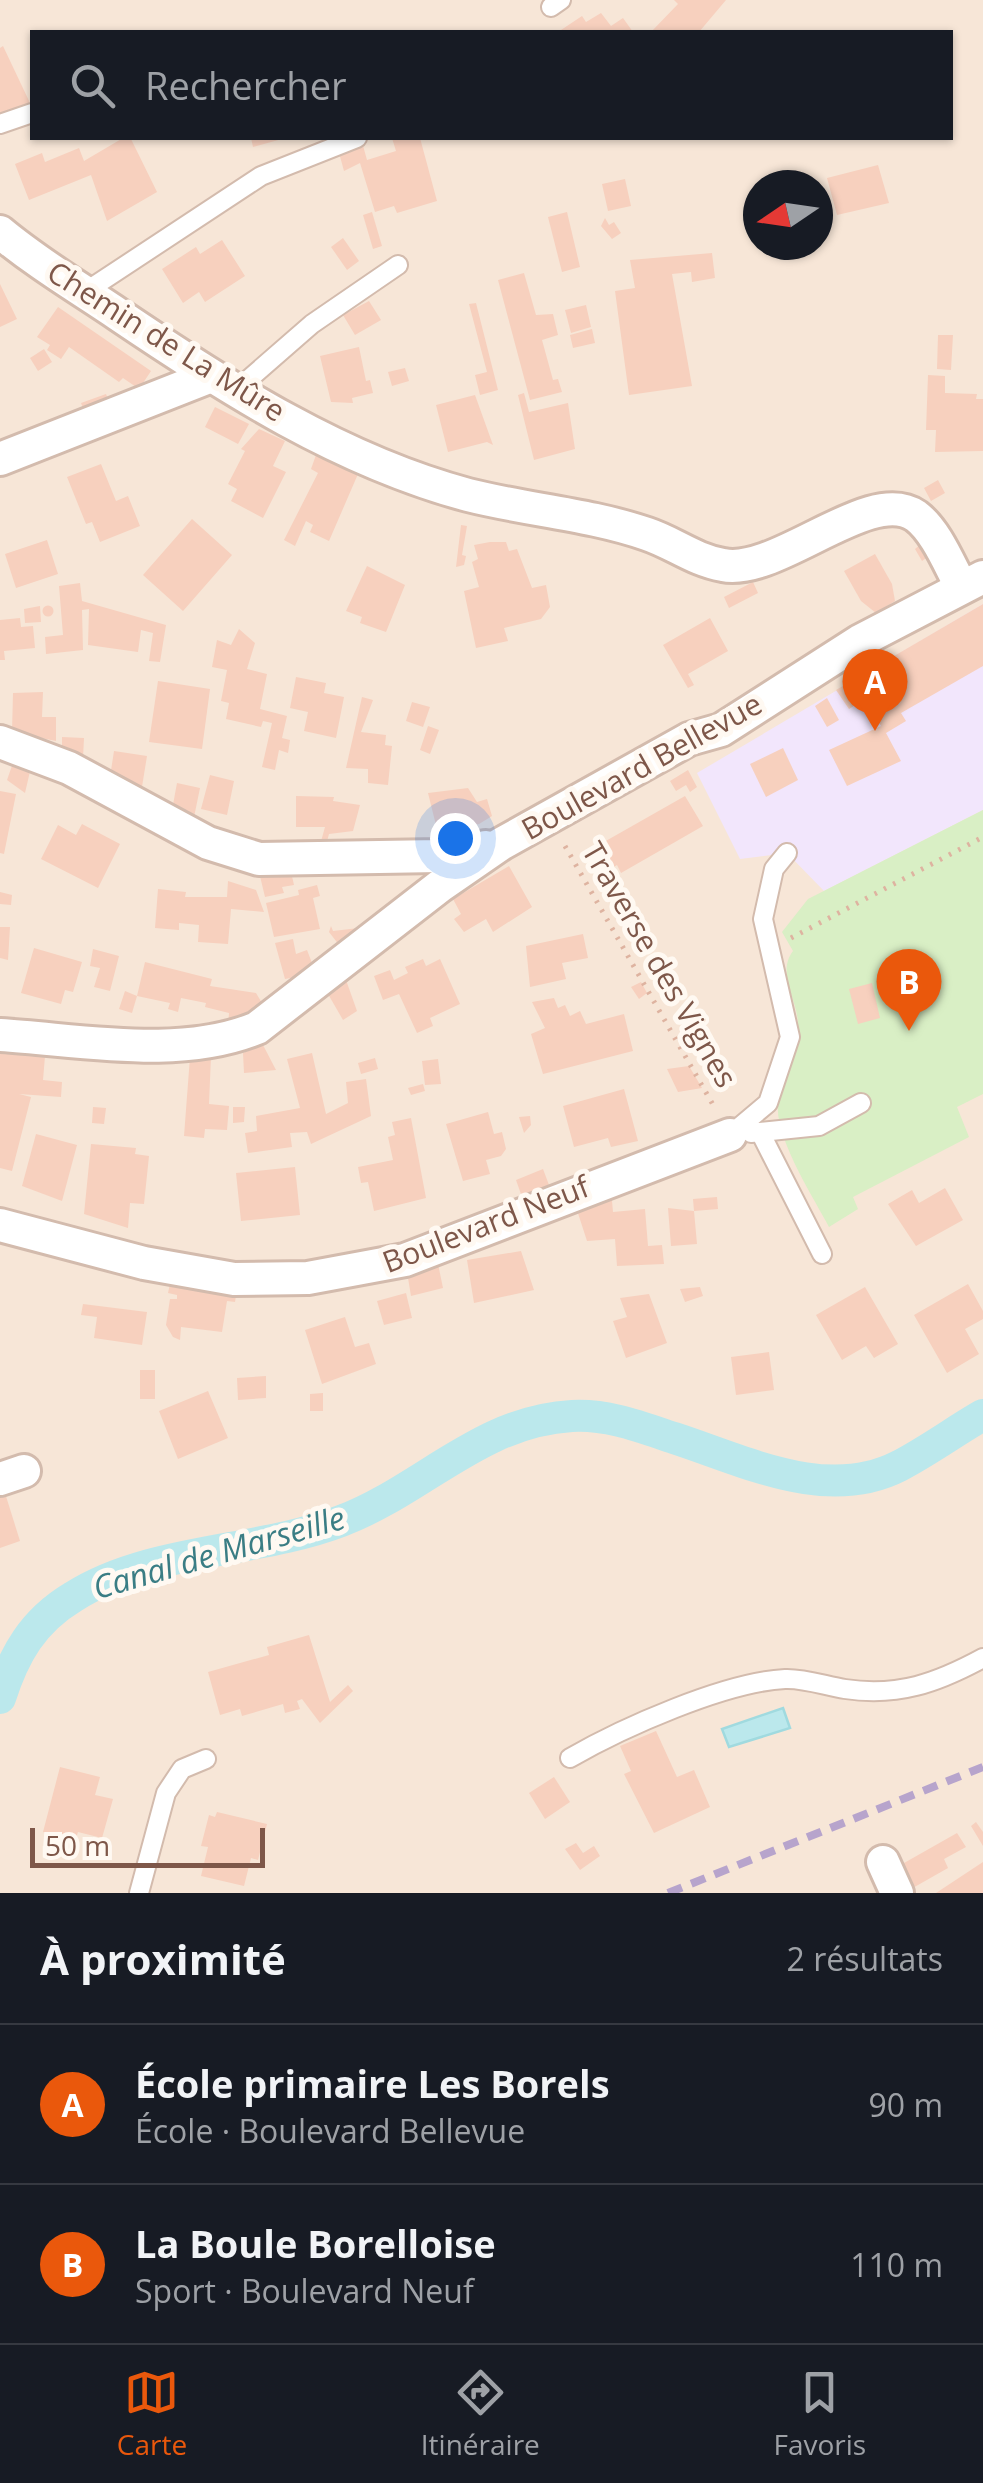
<!DOCTYPE html>
<html lang="fr">
<meta charset="utf-8">
<style>
:root{--surface:#171b24;--page:#20242c;--text:#f1f3f6;--muted:#9ea1a6;--line:#363941;--accent:#ea580c}
body{margin:0;font-family:"Open Sans",sans-serif;background:var(--page);color:var(--text)}
.compass{position:absolute;left:743px;top:170px;width:90px;height:90px;border-radius:50%;background:var(--surface);box-shadow:0 2px 8px #0004;rotate:257deg}
.scale{position:absolute;left:30px;bottom:25px;width:235px;box-sizing:border-box;padding-left:10px;border:5px solid #7e5749;border-top:0;font-size:28px;line-height:35px;white-space:nowrap;color:#7e5749;-webkit-text-stroke:8px #fff9f2;paint-order:stroke}
.you{position:absolute;left:455px;top:838px;width:35px;height:35px;margin:-25px;border:8px solid #fff;border-radius:50%;background:#1a73e8;box-shadow:0 0 0 15px #1a73e833}
.badge{display:grid;place-items:center;width:65px;height:65px;border-radius:50%;background:var(--accent);color:#fff;font-size:32px;font-weight:700}
.pin{position:absolute;translate:-50% -82px;filter:drop-shadow(0 2px 5px #0008)}
.pin::after{content:'';position:absolute;top:52px;width:35px;height:30px;background:inherit;clip-path:polygon(0 0,100% 0,50% 100%)}
.list{margin:0;padding:0;list-style:none}
h2{display:flex;justify-content:space-between;align-items:center;height:130px;margin:0;padding:0 40px;font-size:42px}
h2 small{font-size:32px;font-weight:400;color:var(--muted)}
.list li{display:grid;grid-template-columns:65px 1fr auto;gap:30px;align-items:center;box-sizing:border-box;height:160px;padding:0 40px;border-top:2px solid var(--line)}
.list b{display:block;font-size:38px;white-space:nowrap}
.list p{margin:0;font-size:32px;white-space:nowrap;color:var(--muted)}
.list em{font-size:32px;font-style:normal;color:var(--muted)}
.icon{flex:none;width:55px;height:55px;fill:none;stroke:currentColor;stroke-width:2;stroke-linecap:round;stroke-linejoin:round}
.map{position:relative;flex:none;width:983px;height:1893px;overflow:hidden}
.search{position:absolute;background:var(--surface);box-shadow:0 2px 8px #0004;left:30px;right:30px;top:30px;height:110px;display:flex;align-items:center;gap:25px;box-sizing:border-box;padding:0 35px;border-radius:0px;color:var(--muted);font-size:38px}
.sheet{height:450px;background:var(--surface)}
nav{display:flex;justify-content:space-around;align-items:center;box-sizing:border-box;height:140px;border-top:2px solid var(--line);background:var(--surface);font-size:28px;color:var(--muted)}
nav a{display:grid;justify-items:center;gap:5px}
nav .on{color:var(--accent)}
.map>svg:first-child{display:block}
</style>
<div class="map">
<svg width="983" height="1893" viewBox="0 0 983 1893">
<rect width="100%" height="100%" fill="#fff5ea"/>
<path fill="#f7e6d7" fill-rule="evenodd" d="M0 0H983V1893H0ZM32 32H950V138H32ZM758 185H818V245H758Z"/>
<path fill="#f2e6fc" d="M983 604V810L824 891 787 853 740 859 697 773Z"/>
<path fill="#d9efc5" d="M983 810V1094L957 1107 969 1137 853 1197 858 1209 829 1227C814 1198 770 1131 779 1099 785 1074 798 1051 798 1025 798 1000 776 973 793 951L782 932 808 899Z"/>
<path fill="#bbe8ec" stroke="#a0dadf" stroke-width="2.5" d="M783 1708 790 1728 729 1747 722 1729Z"/>
<g fill="none" stroke-linecap="round" stroke-linejoin="round">
<path stroke="#bbe8ec" stroke-width="32" d="M0 1698C14 1654 33 1621 73 1597 150 1548 258 1553 341 1521 423 1490 480 1421 572 1416 608 1414 641 1427 674 1438 745 1461 827 1503 899 1466 928 1451 955 1431 983 1415"/>
</g>
<g fill="#f7d0be">
<path d="M674 0H726L699 32H651L678 4Z"/>
<path d="M601 13 611 26 623 18 633 32 561 30 582 16 586 22Z"/>
<path d="M3 46 30 103 0 118V48Z"/>
<path d="M123 138 131 139 157 192 107 221 91 175 29 200 15 164 42 153 45 162 79 148 84 161Z"/>
<path d="M251 138H282V139L253 147Z"/>
<path d="M392 138H420L437 201 397 213 394 206 375 212 360 163 344 171 338 149 362 142 367 160 396 151Z"/>
<path d="M878 165 889 203 837 215 827 178Z"/>
<path d="M625 179 631 206 608 211 602 184Z"/>
<path d="M372 212 382 246 373 249 363 215Z"/>
<path d="M567 212 580 267 562 272 548 217Z"/>
<path d="M605 218 609 225 614 222 621 233 612 239 601 226Z"/>
<path d="M343 238 359 261 347 270 331 247Z"/>
<path d="M222 240 245 276 205 302 199 292 183 303 162 269 196 247 200 254Z"/>
<path d="M712 253 715 278 692 282 691 272 672 274 692 386 629 395 615 291 635 288 630 260Z"/>
<path d="M524 273 536 315 553 314 558 335 542 340 553 380 558 379 562 392 530 400 498 280Z"/>
<path d="M0 284 17 319 0 327Z"/>
<path d="M369 301 381 320 355 335 343 315Z"/>
<path d="M476 303 498 390 480 395 475 375 487 372 469 304Z"/>
<path d="M586 305 591 327 571 333 565 310Z"/>
<path d="M58 307 151 371 139 389 123 378 119 382 69 347 61 359 47 350 50 345 37 337Z"/>
<path d="M592 329 595 343 573 348 570 335Z"/>
<path d="M938 335H953L951 370 937 369Z"/>
<path d="M359 347 366 381 370 380 373 393 352 398 353 403 331 402 320 356Z"/>
<path d="M44 349 52 362 38 371 30 358Z"/>
<path d="M405 368 409 381 392 386 388 372Z"/>
<path d="M928 375 945 376V393L977 394 976 399H983V451L935 452 936 430H926Z"/>
<path d="M524 393 529 412 568 403 575 449 534 460 518 395Z"/>
<path d="M106 394 111 407 86 416 81 403Z"/>
<path d="M475 395 493 445 487 442 448 452 436 405Z"/>
<path d="M215 407 249 424 238 444 205 427Z"/>
<path d="M259 429 285 441 273 466 286 472 263 518 231 501 237 489 228 484 245 451 241 449Z"/>
<path d="M316 455 358 474 329 541 310 532 313 525 306 521 295 546 284 540 318 473 311 469Z"/>
<path d="M101 464 116 501 128 496 140 526 100 542 92 522 86 524 67 477Z"/>
<path d="M938 480 945 493 931 501 924 488Z"/>
<path d="M192 519 232 555 183 611 143 575Z"/>
<path d="M461 525 467 526 462 555 466 556 464 565 456 567Z"/>
<path d="M47 540 58 574 16 588 5 554Z"/>
<path d="M490 542H506L509 551 517 549 532 588 546 585 550 607 541 619 504 628 508 641 476 648 464 591 479 587 472 562 478 559 474 545Z"/>
<path d="M921 544 929 556 922 561 915 549Z"/>
<path d="M875 554 892 584 895 601 876 613 861 601 844 571Z"/>
<path d="M367 566 405 585 386 632 360 623 362 617 346 611Z"/>
<path d="M753 582 758 593 729 608 724 597Z"/>
<path d="M80 583 82 601 166 625 160 662 149 661 153 633 141 630 138 652 88 645 89 609 82 610 83 650 46 654 45 637 63 635 59 586Z"/>
<path d="M983 604V666L901 713 906 721 886 733 901 761 847 786 829 750 881 726 865 699 849 709 836 690Z"/>
<circle cx="48" cy="611" r="5.5"/>
<path d="M40 606 41 622 25 623 24 609Z"/>
<path d="M20 618 21 627 33 626 35 648 4 651 5 660H0V620Z"/>
<path d="M710 618 728 651 688 674 694 685 688 688 663 645Z"/>
<path d="M239 629 255 643 247 669 267 674 260 709 287 716 282 738 290 740 288 753 279 750 275 770 262 767 272 723 263 721 261 727 226 719 229 703 221 701 227 670 212 667 217 640 231 645Z"/>
<path d="M296 677 326 683 324 693 344 697 336 738 304 731 308 712 290 708Z"/>
<path d="M158 681 210 689 202 749 149 742Z"/>
<path d="M43 692 42 717H56V741L12 732 13 693Z"/>
<path d="M362 697 373 700 361 732 386 735 385 745 392 746 388 785 368 783V769L346 768Z"/>
<path d="M827 698 839 720 827 727 815 706Z"/>
<path d="M412 702 430 707 423 727 406 721Z"/>
<path d="M428 726 439 730 430 754 420 750Z"/>
<path d="M62 737 84 738 83 758 62 750Z"/>
<path d="M783 748 798 780 766 797 750 764Z"/>
<path d="M114 751 147 756 141 793 110 777Z"/>
<path d="M14 760 31 767 25 793 7 780Z"/>
<path d="M688 770 697 787 690 792 686 785 676 791 670 781Z"/>
<path d="M210 775 234 781 227 815 201 809Z"/>
<path d="M177 783 200 788 193 822 172 810Z"/>
<path d="M468 788 477 802 487 799 492 816 479 824 438 833 428 793Z"/>
<path d="M0 791 16 794 4 854 0 853Z"/>
<path d="M296 796 334 797 333 801 360 805 353 831 329 834 326 845H320L325 827H296Z"/>
<path d="M685 796 703 826 621 873 617 865 610 869 601 853 608 849 604 842Z"/>
<path d="M82 824 120 844 98 888 41 859 58 825 76 835Z"/>
<path d="M509 866 532 907 493 932 486 919 464 932 454 919 461 914 453 899Z"/>
<path d="M259 872H291L294 885 282 887 284 893 265 897Z"/>
<path d="M228 881 256 890 264 912 231 909 228 944 198 942 199 925 179 923V930L155 928 158 889 186 892 185 897H227Z"/>
<path d="M317 885 320 896 313 898 320 929 274 937 266 903 299 895 298 890Z"/>
<path d="M0 892 12 895 11 905 0 904Z"/>
<path d="M331 926 333 931 376 926 343 950 329 932Z"/>
<path d="M0 927H10L8 960 0 958Z"/>
<path d="M583 934 588 958 562 963 566 979 530 987 526 946Z"/>
<path d="M293 939 296 954 307 950 312 963 301 976 285 979 275 943Z"/>
<path d="M34 948 82 962 73 992 65 990 61 1004 21 993Z"/>
<path d="M93 949 119 956 110 991 94 987 100 968 90 966Z"/>
<path d="M423 959 426 966 440 959 460 1004 430 1018 433 1026 417 1033 399 994 383 1000 374 976 390 970 394 980 408 973 405 967Z"/>
<path d="M145 962 212 979 210 986 256 993 265 1008 228 1026 229 1013 205 1007 206 1003 181 998 178 1012 168 1009 170 1003 137 996Z"/>
<path d="M346 980 357 1011 343 1020 328 994Z"/>
<path d="M641 982 647 993 639 999 631 987Z"/>
<path d="M872 983 880 1018 858 1024 849 989Z"/>
<path d="M125 991 137 996 132 1013 119 1009Z"/>
<path d="M554 998 558 1008 565 1005 570 1016 580 1011 586 1024 624 1014 633 1051 543 1074 531 1034 545 1028 532 1002Z"/>
<path d="M263 1045 276 1070 244 1073 243 1053Z"/>
<path d="M0 1053 45 1056 43 1080 62 1082 61 1097 19 1094 31 1097 12 1171 0 1168Z"/>
<path d="M312 1053 326 1114 348 1103 346 1082 366 1079 371 1116 311 1144 307 1132 290 1133 292 1147 248 1153 245 1133 257 1131 256 1116 300 1108 287 1059Z"/>
<path d="M211 1056 209 1104 229 1106 227 1130 205 1129 204 1138 184 1136 190 1057Z"/>
<path d="M375 1058 378 1069 361 1074 358 1063Z"/>
<path d="M438 1059 441 1084 425 1085 422 1061Z"/>
<path d="M689 1066 702 1088 678 1092 667 1069Z"/>
<path d="M423 1084 425 1091 411 1095 408 1088Z"/>
<path d="M624 1089 638 1141 611 1147 608 1138 574 1147 563 1106Z"/>
<path d="M93 1107 106 1108 104 1124 92 1123Z"/>
<path d="M233 1107H245L244 1122 233 1123Z"/>
<path d="M488 1112 494 1134 502 1132 506 1149 501 1156 486 1160 490 1174 463 1181 446 1124Z"/>
<path d="M530 1116 531 1125 524 1133 519 1117Z"/>
<path d="M411 1118 426 1198 374 1211 368 1182 361 1183 358 1167 393 1160 388 1137 395 1135 392 1122Z"/>
<path d="M36 1134 77 1145 62 1201 22 1186Z"/>
<path d="M91 1144 136 1148 135 1154 149 1156 144 1204 130 1203 128 1228 84 1214Z"/>
<path d="M295 1167 300 1215 241 1221 236 1173Z"/>
<path d="M543 1169 549 1185 522 1197 516 1180Z"/>
<path d="M945 1188 963 1220 916 1246 888 1204 912 1190 919 1203Z"/>
<path d="M611 1190 613 1212 645 1209 648 1246 662 1245 664 1264 617 1266 615 1239 587 1241 575 1204Z"/>
<path d="M717 1197 718 1209 694 1211 697 1244 671 1246 668 1208 694 1211 693 1199Z"/>
<path d="M521 1251 534 1290 474 1303 467 1260Z"/>
<path d="M437 1259 443 1288 411 1296 407 1272Z"/>
<path d="M171 1279 237 1289 235 1302 227 1301 222 1332 181 1327 180 1340 173 1337 166 1325 170 1299H177V1295L168 1293Z"/>
<path d="M968 1284 983 1311V1319L965 1329 979 1354 947 1373 914 1315Z"/>
<path d="M700 1287 703 1296 685 1302 680 1289Z"/>
<path d="M865 1287 898 1344 874 1358 866 1346 842 1360 816 1315Z"/>
<path d="M406 1293 412 1318 384 1325 377 1301Z"/>
<path d="M649 1294 667 1343 626 1358 613 1321 627 1317 620 1298Z"/>
<path d="M83 1304 147 1312 142 1345 94 1338 97 1317 81 1315Z"/>
<path d="M345 1317 355 1347 369 1343 376 1364 322 1384 305 1330Z"/>
<path d="M769 1352 774 1390 736 1395 731 1357Z"/>
<rect x="140" y="1370" width="15" height="29"/>
<path d="M266 1376V1398L238 1400 237 1378Z"/>
<path d="M208 1391 228 1438 178 1459 159 1411Z"/>
<path d="M323 1393V1411H310V1394Z"/>
<path d="M5 1493 20 1541 0 1548V1495Z"/>
<path d="M309 1635 330 1702 348 1685 353 1691 320 1723 302 1699 297 1701 300 1709 285 1713 283 1704 242 1716 240 1709 220 1715 208 1672 269 1655 267 1647Z"/>
<path d="M656 1731 677 1777 694 1770 710 1807 654 1833 624 1774 631 1771 620 1746Z"/>
<path d="M60 1767 100 1777 95 1795 113 1799 102 1838 78 1832 75 1841 43 1832Z"/>
<path d="M554 1777 570 1802 545 1819 529 1793Z"/>
<path d="M217 1812 267 1824 258 1860 251 1858 244 1886 201 1876 208 1847 201 1846 209 1815 215 1817Z"/>
<path d="M976 1822 983 1832V1846L971 1826Z"/>
<path d="M957 1833 966 1847 944 1859 948 1868 911 1889 897 1867Z"/>
<path d="M576 1843 583 1853 594 1846 600 1856 580 1870 565 1849Z"/>
<path d="M983 1862V1893H936Z"/>
</g>
<g fill="none" stroke-linecap="round" stroke-linejoin="round">
<defs>
<g id="service">
<path d="M551 7 561 0"/>
<path d="M0 124 32 113"/>
<path d="M85 292 261 176 357 138"/>
<path d="M234 392 312 324 398 265"/>
<path d="M760 1132 822 1254"/>
<path d="M751 1133 819 1126 861 1103"/>
<path d="M730 1135 768 1103 790 1037 763 919 774 869 787 853"/>
<path d="M570 1758C622 1728 725 1682 785 1679 804 1678 826 1686 845 1689 898 1697 937 1683 983 1658"/>
<path d="M139 1893 166 1793 182 1769 206 1759"/>
</g>
<g id="minor">
<path d="M0 232C37 263 79 288 119 315 227 388 341 461 468 495 527 510 589 514 647 534 674 543 694 560 723 565 778 576 870 484 916 516 936 531 949 564 961 586"/>
<path d="M0 459 211 376"/>
<path d="M0 742 69 768 208 843 259 859 439 856 486 847"/>
<path d="M0 1035C82 1040 180 1060 257 1028L440 886 501 844 689 739 721 730 860 641 983 577"/>
<path d="M0 1225 144 1263 234 1279 308 1278 405 1260 730 1135"/>
<path d="M0 1479 24 1471"/>
<path d="M883 1862 897 1893"/>
</g>
</defs>
<use href="#service" stroke="#d3bbad" stroke-width="22"/>
<use href="#minor" stroke="#d3bbad" stroke-width="38"/>
<g stroke="#deb3a0" stroke-width="5" stroke-dasharray="2.5 8" stroke-linecap="butt">
<path d="M565 846 716 1110"/>
<path d="M791 938 983 837"/>
</g>
<use href="#service" stroke="#fff" stroke-width="18"/>
<use href="#minor" stroke="#fff" stroke-width="32"/>
<path stroke="#b7a4cc" stroke-width="8" stroke-dasharray="15 10" stroke-linecap="butt" d="M668 1893 983 1767"/>
</g>
<g text-anchor="middle" stroke-width="10" stroke-linejoin="round" paint-order="stroke">
<g font-size="30" fill="#7e5749" stroke="#fff9f2">
<text transform="translate(166 342) rotate(32)" y="10">Chemin de La Mûre</text>
<text transform="translate(642 767) rotate(-29)" y="10">Boulevard Bellevue</text>
<text transform="translate(659 965) rotate(60)" y="10">Traverse des Vignes</text>
<text transform="translate(486 1225) rotate(-21)" y="10">Boulevard Neuf</text>
</g>
<g font-size="32" font-style="italic" fill="#3a7d84" stroke="#fff9f2">
<text transform="translate(219 1553) rotate(-16)" y="11">Canal de Marseille</text>
</g>
</g>
</svg>
<svg class="compass" viewBox="-18 -18 36 36"><path d="M0-13l5 13h-10z" fill="#e53935"/><path d="M0 13l5-13h-10z" fill="#9ea1a6"/></svg>
<div class="scale">50 m</div>
<div class="you"></div>
<div class="pin badge" style="left:875px;top:731px">A</div>
<div class="pin badge" style="left:909px;top:1031px">B</div>
<div class="search"><svg class="icon" aria-label="search" viewBox="0 0 24 24"><circle cx="10" cy="10" r="6"/><path d="M15 15l6 6"/></svg>Rechercher</div>
</div>
<section class="sheet">
<h2>À proximité<small>2 résultats</small></h2>
<ul class="list">
<li><span class="badge">A</span><div><b>École primaire Les Borels</b><p>École · Boulevard Bellevue</p></div><em>90 m</em></li>
<li><span class="badge">B</span><div><b>La Boule Borelloise</b><p>Sport · Boulevard Neuf</p></div><em>110 m</em></li>
</ul>
</section>
<nav>
<a class="on"><svg class="icon" aria-label="map" viewBox="0 0 24 24"><path d="M3 6l6-2 6 2 6-2v14l-6 2-6-2-6 2zM9 4v14M15 6v14"/></svg>Carte</a>
<a><svg class="icon" aria-label="directions" viewBox="0 0 24 24"><path d="M12 3l9 9-9 9-9-9zM9 14v-3h6M13 9l2 2-2 2"/></svg>Itinéraire</a>
<a><svg class="icon" aria-label="saved" viewBox="0 0 24 24"><path d="M7 4h10v16l-5-4-5 4z"/></svg>Favoris</a>
</nav>
